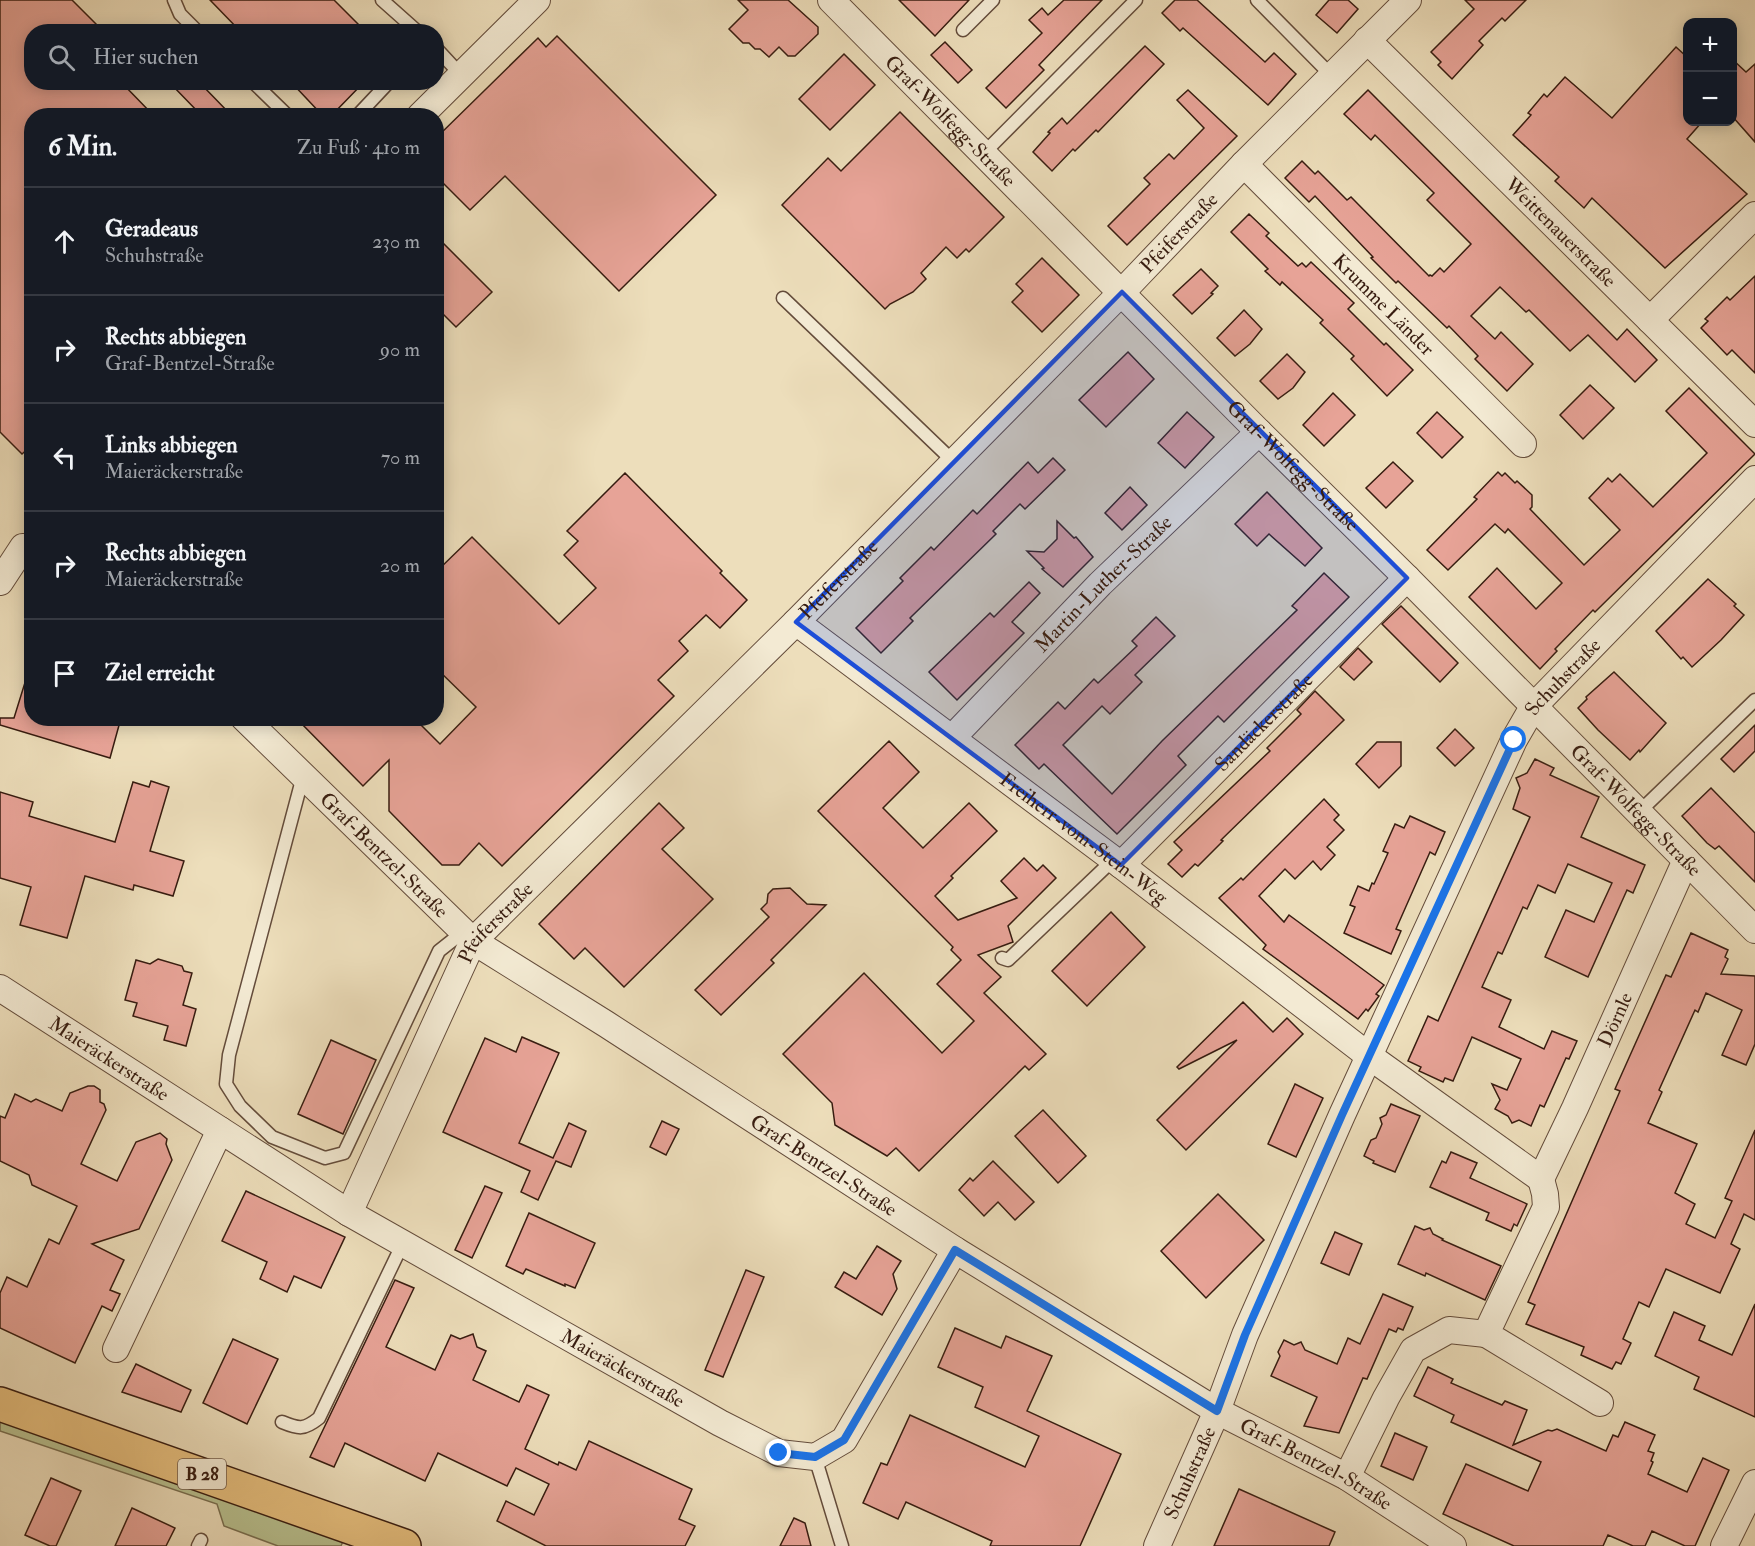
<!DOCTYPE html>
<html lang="de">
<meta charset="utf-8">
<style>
:root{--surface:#171b24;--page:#242831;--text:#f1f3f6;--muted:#9ea1a6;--line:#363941}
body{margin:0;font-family:"IM FELL Double Pica",serif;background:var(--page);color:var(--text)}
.controls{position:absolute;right:18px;top:18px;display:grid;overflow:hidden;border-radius:12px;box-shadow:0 3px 15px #0003}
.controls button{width:54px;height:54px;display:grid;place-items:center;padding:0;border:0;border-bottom:2px solid var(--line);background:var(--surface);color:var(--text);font:30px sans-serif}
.stop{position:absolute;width:18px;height:18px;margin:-14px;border:4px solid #1a73e8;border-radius:50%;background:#fff}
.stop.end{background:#1a73e8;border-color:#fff;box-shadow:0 2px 6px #0008}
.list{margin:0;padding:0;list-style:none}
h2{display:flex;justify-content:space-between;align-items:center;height:78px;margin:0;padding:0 24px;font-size:26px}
h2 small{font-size:20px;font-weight:400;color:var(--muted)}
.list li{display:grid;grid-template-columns:39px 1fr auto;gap:18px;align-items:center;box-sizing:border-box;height:108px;padding:0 24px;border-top:2px solid var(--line)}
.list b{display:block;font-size:22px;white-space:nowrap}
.list p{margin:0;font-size:20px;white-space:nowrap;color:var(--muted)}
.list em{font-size:20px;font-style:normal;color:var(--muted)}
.icon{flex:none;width:33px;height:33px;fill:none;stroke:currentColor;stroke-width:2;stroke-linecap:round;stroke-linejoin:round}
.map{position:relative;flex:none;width:1755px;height:1546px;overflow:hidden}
.search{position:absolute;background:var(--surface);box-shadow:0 3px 15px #0003;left:24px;top:24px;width:420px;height:66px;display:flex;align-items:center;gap:15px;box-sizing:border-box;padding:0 21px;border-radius:24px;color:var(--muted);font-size:22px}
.panel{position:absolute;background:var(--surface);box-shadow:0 3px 15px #0003;left:24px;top:108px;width:420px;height:618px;border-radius:24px}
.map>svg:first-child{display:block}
</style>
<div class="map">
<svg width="1755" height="1546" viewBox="0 0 1755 1546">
<rect width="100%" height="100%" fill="#eddebb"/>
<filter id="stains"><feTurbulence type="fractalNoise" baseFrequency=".00333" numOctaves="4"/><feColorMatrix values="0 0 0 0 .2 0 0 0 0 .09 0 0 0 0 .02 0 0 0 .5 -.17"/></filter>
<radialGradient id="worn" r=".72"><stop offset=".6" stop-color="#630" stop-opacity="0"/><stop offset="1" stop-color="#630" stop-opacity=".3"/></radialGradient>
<path fill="#b8c190" stroke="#786e50" stroke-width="1.5" d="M0 1415 343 1541 341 1546H278L224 1526 217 1504 0 1431Z"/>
<g fill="#e7a397" stroke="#371c10" stroke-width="1.5">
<path d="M0 0H72L104 32H32V82H121L154 116H32V445L22 454 0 432Z"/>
<path d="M210 0H334L366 32H241Z"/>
<path d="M738 0H788L818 27V34L795 56H788L779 47 769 57 760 49H755L749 43H743L729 29 748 10Z"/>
<path d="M899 0H969L935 36Z"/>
<path d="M1064 0H1102L1039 65 1044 70 1006 108 986 88 1042 33 1029 20 1042 8 1048 15Z"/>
<path d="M1175 0H1197L1265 62 1274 53 1296 74 1268 105 1183 28 1180 31 1162 13Z"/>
<path d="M1329 0H1348L1358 9 1337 33 1316 15Z"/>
<path d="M1465 0H1526L1505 21 1502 18 1479 41 1483 45 1452 79 1438 65 1441 62 1431 52 1474 9Z"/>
<path d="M557 36 716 195 619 291 505 176 470 210 436 176V138L538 38 546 47Z"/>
<path d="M945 42 972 70 958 83 931 55Z"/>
<path d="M1145 46 1164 64 1098 132 1096 130 1075 151 1073 149 1052 171 1033 152 1050 133 1048 132 1062 118 1067 124Z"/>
<path d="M1676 47 1688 58V122H1702L1687 139 1747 194 1665 268 1592 198 1584 208 1555 181 1559 177 1513 135 1531 115 1528 113 1544 94 1547 97 1565 77 1612 118Z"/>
<path d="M844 54 875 85 830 130 799 99Z"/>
<path d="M1732 59 1746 72 1755 64V142L1732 116Z"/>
<path d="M169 82H199L232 116H202Z"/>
<path d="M291 82H364L331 116H323Z"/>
<path d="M1188 90 1237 136 1127 245 1108 226 1150 184 1144 178 1169 154 1174 159 1204 128 1177 100Z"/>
<path d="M1368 90 1617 340 1627 329 1657 360 1635 382 1588 335 1570 351 1529 310 1526 312 1500 287 1471 316 1495 339 1501 332 1533 364 1507 391 1475 359 1478 356 1449 326 1447 328 1398 281 1396 283 1371 258 1373 257 1315 196 1309 202 1285 178 1302 161 1315 174 1318 171 1347 200 1351 197 1429 276 1430 275 1432 276 1440 268 1444 272 1471 244 1427 200 1434 193 1375 135 1371 140 1344 114Z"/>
<path d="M900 112 1004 217 969 252 966 249 957 258 946 247 921 273 926 279 913 292 890 304 885 309 782 205 828 158 841 171Z"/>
<path d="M1249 214 1269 233 1266 236 1298 266 1302 263 1306 267 1311 262 1354 303 1348 309 1384 345 1386 343 1413 370 1387 396 1351 359 1354 356 1320 323 1323 320 1282 282 1280 285 1265 271 1268 269 1231 232Z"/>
<path d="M436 236 492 292 456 327 436 307Z"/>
<path d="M1042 258 1079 295 1042 332 1012 302 1023 291 1016 284Z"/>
<path d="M1201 269 1218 286 1211 293 1213 294 1192 314 1173 295Z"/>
<path d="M1755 276V373L1732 350 1727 355 1701 328 1708 321 1705 319 1727 297 1730 300Z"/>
<path d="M1244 310 1262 329 1250 344 1235 356 1217 338Z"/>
<path d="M1128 352 1154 379 1106 427 1079 400Z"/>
<path d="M1287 354 1305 372 1293 388 1278 399 1260 381Z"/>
<path d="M1590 385 1614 408 1583 439 1560 415Z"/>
<path d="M1689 388 1755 454 1595 612 1593 610 1555 649 1557 651 1540 669 1469 597 1497 568 1536 609 1562 583 1508 529 1505 533 1495 524 1448 570 1427 550 1477 499 1474 497 1498 472 1502 476 1505 473 1515 483 1517 481 1532 495V507L1530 509 1584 565 1620 530 1589 498 1608 478 1612 482 1620 474 1653 507 1707 453 1666 411Z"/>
<path d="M1333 393 1355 415 1324 446 1303 425Z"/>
<path d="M1187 412 1214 437 1185 468 1158 443Z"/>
<path d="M1437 412 1463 437 1442 458 1417 433Z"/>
<path d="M1053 458 1065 470 1025 509 1020 504 993 531 996 534 910 618 913 621 881 653 856 628 903 581 900 578 931 547 934 550 973 510 977 514 1028 462 1038 473Z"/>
<path d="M1393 462 1413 481 1386 508 1366 488Z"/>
<path d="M625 473 722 571 720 573 747 600 720 628 706 615 679 641 688 651 658 680 674 696 502 866 479 843 459 865H442L389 811V760L363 786 296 718H414L440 744 476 707 436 668V572L472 537 559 624 596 588 564 555 578 541 567 531Z"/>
<path d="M1130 487 1147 505 1122 530 1105 513Z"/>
<path d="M1267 492 1322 548 1305 566 1269 534 1257 546 1235 524Z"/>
<path d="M1057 521 1074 538 1076 537 1093 557 1063 587 1042 569 1044 568 1027 551 1044 552 1057 539Z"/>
<path d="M1324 573 1349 597 1224 722 1218 716 1178 756 1186 765 1117 834 1044 764 1039 769 1015 745 1058 702 1065 709 1094 679 1098 683 1137 646 1132 641 1156 617 1175 636 1135 675 1142 682 1110 714 1102 706 1063 745 1112 794 1162 741 1297 610 1292 606Z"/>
<path d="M1708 579 1736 604 1734 606 1744 615 1721 640 1692 667 1683 657 1681 659 1656 631Z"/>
<path d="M1029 582 1040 593 1012 622 1024 633 957 700 929 672 990 613 994 617Z"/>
<path d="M1401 606 1458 663 1440 682 1382 624Z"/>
<path d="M1358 648 1372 662 1354 680 1340 667Z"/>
<path d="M1614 672 1666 723 1640 752 1639 750 1630 760 1598 730 1578 708 1587 699 1586 697Z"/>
<path d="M27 676 32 677V718H121L110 758 0 725V718H14Z"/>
<path d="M1315 691 1344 720 1221 840 1223 841 1198 866 1195 864 1182 877 1168 864 1182 850 1174 842 1270 751 1267 748 1301 714 1297 710Z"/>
<path d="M1755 725V751L1734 772 1721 759Z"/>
<path d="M1455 729 1474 748 1455 766 1437 748Z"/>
<path d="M889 741 919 772 883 808 923 848 969 803 997 831 951 876 953 878 935 896 958 920 1017 898 1001 881 1024 858 1037 871 1043 865 1056 878 1008 926 1013 942 978 955 1001 977 984 993 1046 1054 1029 1070 1025 1066 919 1171 896 1148 887 1156 835 1125 832 1103 783 1054 864 973 942 1053 974 1021 937 984 961 960 951 950 953 947 818 811Z"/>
<path d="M1377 742H1401V766L1379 788 1356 764Z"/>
<path d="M1535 759 1554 768 1550 775 1599 797 1581 837 1645 865 1633 893 1627 890 1588 977 1545 957 1566 910 1594 922 1612 883 1568 864 1555 893 1538 885 1527 909 1523 907 1502 954 1498 952 1482 987 1511 1000 1499 1027 1544 1049 1552 1031 1577 1041 1569 1059 1566 1058 1544 1107 1540 1105 1531 1126 1519 1120 1512 1123 1508 1116 1495 1109 1500 1100 1492 1084 1507 1090 1521 1059 1472 1037 1453 1081 1445 1078 1443 1082 1419 1071 1421 1067 1408 1061 1428 1016 1438 1021 1530 817 1513 809 1520 788 1516 778 1527 773Z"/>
<path d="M151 781 169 787 150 851 184 861 173 896 134 885 133 890 85 876 67 938 20 925 31 887 0 878V792L33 802 29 816 115 842 133 782 149 787Z"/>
<path d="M1711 788 1755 833V882L1719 846 1715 849 1707 843 1682 816Z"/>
<path d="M1324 799 1339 815 1334 820 1344 830 1327 847 1335 855 1321 870 1313 861 1295 879 1285 869 1259 896 1284 922 1289 915 1384 985 1376 994 1379 996 1368 1011 1366 1009 1358 1019 1263 949 1266 945 1219 898 1241 878 1243 880Z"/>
<path d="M659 803 684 828 662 849 713 899 624 987 585 948 574 959 539 924Z"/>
<path d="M1410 816 1445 832 1435 855 1430 852 1396 929 1401 931 1391 954 1344 933 1355 907 1350 905 1358 886 1369 891 1372 883 1374 884 1388 853 1383 851 1395 824 1404 828Z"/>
<path d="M790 888 807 904 826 905 771 960 774 963 721 1015 695 990 769 917 761 909 767 903 768 894 773 889Z"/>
<path d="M1111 912 1145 947 1087 1006 1052 971Z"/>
<path d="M1691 933 1728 950 1725 957 1728 959 1721 974 1755 976V1044L1746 1065 1722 1055 1742 1010 1706 993 1698 1012 1695 1010 1659 1090 1662 1092 1648 1123 1697 1144 1675 1193 1695 1204 1686 1224 1715 1238 1732 1201 1725 1198 1755 1130V1220L1744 1214 1731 1244 1740 1249 1720 1293 1666 1269 1649 1307 1639 1302 1623 1339 1631 1343 1621 1364 1616 1362 1612 1369 1581 1355 1584 1347 1526 1324 1535 1305 1528 1302 1620 1091 1615 1089 1666 975 1671 977Z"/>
<path d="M158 959 182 966 184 971 192 973 183 1005 196 1009 186 1046 164 1040 168 1026 133 1016 137 1003 125 1000 136 960 150 964Z"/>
<path d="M1243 1002 1273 1032 1287 1018 1303 1034 1186 1150 1157 1120 1237 1040 1179 1069 1177 1067Z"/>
<path d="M522 1037 559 1053 519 1143 553 1158 569 1123 586 1131 571 1167 556 1161 538 1200 521 1192 530 1171 443 1132 485 1038 516 1052Z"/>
<path d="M331 1040 376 1060 343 1134 298 1114Z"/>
<path d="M1295 1084 1323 1098 1296 1157 1268 1144Z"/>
<path d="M88 1086H94L100 1090V1102L104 1104 106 1110 81 1164 117 1181 136 1142 160 1133 167 1139 166 1144 172 1160 139 1229 92 1244 124 1260 110 1290 120 1294 112 1311 102 1306 75 1363 0 1328V1293L7 1277 27 1287 49 1239 59 1244 77 1206 32 1185 29 1175 0 1161V1116L5 1118 15 1094 31 1102 36 1099 62 1111 70 1093Z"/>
<path d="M1391 1104 1420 1116 1395 1172 1373 1163 1374 1161 1364 1156 1371 1140 1376 1138 1382 1124 1380 1118 1386 1115Z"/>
<path d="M1043 1110 1086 1156 1058 1183 1015 1136Z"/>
<path d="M662 1121 679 1129 666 1155 650 1147Z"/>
<path d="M1451 1152 1477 1163 1470 1178 1527 1204 1517 1226 1514 1224 1511 1231 1486 1220 1489 1213 1430 1187 1442 1161 1446 1163Z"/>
<path d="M993 1161 1034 1202 1015 1220 998 1202 984 1216 959 1190 970 1178 973 1181Z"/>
<path d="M485 1186 502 1193 472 1258 455 1250Z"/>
<path d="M246 1191 345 1237 321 1288 294 1276 287 1292 260 1279 267 1262 222 1241Z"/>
<path d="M1218 1194 1264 1240 1206 1298 1161 1251Z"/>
<path d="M529 1213 595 1243 575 1288 565 1284V1286L526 1269 523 1274 506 1266Z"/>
<path d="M1415 1226 1424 1230 1430 1228 1433 1234 1443 1239 1442 1240 1501 1266 1485 1300 1426 1273 1425 1276 1398 1264Z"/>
<path d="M1335 1232 1362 1244 1349 1275 1321 1263Z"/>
<path d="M877 1246 901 1261 893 1274 897 1289 882 1315 835 1287 844 1272 856 1279Z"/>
<path d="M746 1270 764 1277 723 1377 705 1370Z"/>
<path d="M395 1280 414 1288 386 1347 435 1370 451 1335 460 1339 473 1334 477 1347 486 1351 473 1380 519 1402 527 1385 549 1395 525 1449 558 1465 559 1462 576 1470 589 1441 692 1489 679 1519 695 1526 685 1546H546L497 1521 506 1501 534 1515 549 1484 516 1468 507 1486 438 1453 425 1481 345 1443 334 1467 310 1457Z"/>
<path d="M1383 1294 1413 1307 1403 1330 1398 1328 1396 1332 1389 1329 1367 1379 1363 1378 1339 1433 1304 1426 1317 1397 1271 1376 1280 1356 1278 1352 1284 1340 1294 1345 1301 1342 1305 1350 1337 1364 1348 1338 1360 1344Z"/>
<path d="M1755 1304V1417L1694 1389 1699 1377 1655 1356 1674 1312 1705 1326 1699 1340 1732 1355Z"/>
<path d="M955 1328 1001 1348 1006 1336 1052 1356 1027 1411 1121 1454 1080 1546H990L992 1541 906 1502 898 1519 863 1503 881 1463 887 1465 910 1415 1025 1467 1039 1436 975 1407 983 1387 938 1367Z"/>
<path d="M233 1339 278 1359 247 1424 203 1403Z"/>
<path d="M136 1364 191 1390 181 1412 122 1392Z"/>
<path d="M1428 1367 1453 1379 1451 1383 1502 1405 1505 1401 1527 1410 1513 1445 1548 1430 1552 1431 1557 1429 1606 1451 1613 1435 1618 1437 1625 1422 1655 1435 1648 1451 1654 1453 1651 1461 1653 1462 1648 1474 1687 1492 1703 1458 1729 1470 1695 1546H1685L1652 1531 1645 1546H1633L1608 1535 1603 1546H1514L1443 1514 1466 1464 1528 1491 1541 1462 1451 1422 1454 1415 1414 1396Z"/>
<path d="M1395 1433 1427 1447 1413 1480 1381 1466Z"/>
<path d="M51 1478 81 1491 56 1546H50L25 1535Z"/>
<path d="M1239 1489 1335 1532 1329 1546H1214Z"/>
<path d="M132 1508 175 1528 166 1546H115Z"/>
<path d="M794 1518 805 1523 811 1546H780Z"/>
</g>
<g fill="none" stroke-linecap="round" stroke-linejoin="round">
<defs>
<g id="lane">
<path d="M174 0 180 14 198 32"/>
<path d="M382 0 418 32"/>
<path d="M1257 0 1332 76"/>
<path d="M963 30 993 0"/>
<path d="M436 48 461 75"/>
<path d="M253 82 288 116"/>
<path d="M357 116 389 82"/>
<path d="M984 153 1136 0"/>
<path d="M783 298 954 462"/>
<path d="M303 776 229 1055 226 1084 240 1106 272 1137 325 1158 344 1153 439 951 463 932"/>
<path d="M1638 813 1755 700"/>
<path d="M1002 958 1008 960 1113 860"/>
<path d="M282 1422C299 1429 304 1430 319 1418L403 1243"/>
<path d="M815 1457 842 1546"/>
<path d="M198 1546 201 1540"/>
</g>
<g id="street">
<path id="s1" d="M831 0 1259 432 1407 578 1755 930"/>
<path id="s2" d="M1367 40 1755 424"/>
<path d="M420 116 537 0"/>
<path id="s3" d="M1244 164 1523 444"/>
<path d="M1650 320 1755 215"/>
<path d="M0 582 23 547 32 548"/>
<path id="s4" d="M796 622 1121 865 1369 1056 1541 1179 1575 1108 1686 860"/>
<path id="s5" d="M244 718 473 941 606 1024 955 1250 1217 1411 1347 1477 1453 1546"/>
<path id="s6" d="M952 738 1100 584 1259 432"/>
<path id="s7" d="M1121 865 1407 578"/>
<path id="s8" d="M0 988 349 1213 720 1423 779 1453 815 1457 844 1440 955 1250"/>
<path d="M1541 1179 1545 1194 1546 1207 1486 1334 1600 1403"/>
<path id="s9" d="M349 1213 473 941 796 622 1122 292 1244 164 1408 0"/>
<path d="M116 1349 220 1130"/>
<path d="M1347 1477 1386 1398 1413 1350 1449 1330 1486 1334"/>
<path id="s10" d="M1157 1546 1217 1411 1245 1335 1342 1115 1514 740 1533 707 1755 479"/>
<path d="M1724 1546 1755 1483"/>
</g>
<path id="primary" d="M0 1404 404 1546"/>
</defs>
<use href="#lane" stroke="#644c3b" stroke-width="15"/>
<use href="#street" stroke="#644c3b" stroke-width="28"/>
<use href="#primary" stroke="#371c10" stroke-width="36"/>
<use href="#lane" stroke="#f3ead3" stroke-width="12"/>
<use href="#street" stroke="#f3ead3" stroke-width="26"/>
<use href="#primary" stroke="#e6bf7e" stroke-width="33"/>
</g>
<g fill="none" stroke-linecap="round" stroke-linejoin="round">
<path stroke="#1a73e8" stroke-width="8" d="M779 1453 815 1457 844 1440 955 1250 1217 1411 1245 1335 1342 1115 1514 740"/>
</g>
<path fill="#1d4ed8" fill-opacity="0.2" stroke="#1d4ed8" stroke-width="4.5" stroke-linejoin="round" d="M1122 292 1407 578 1121 865 796 622Z"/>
<g text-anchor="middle" stroke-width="4.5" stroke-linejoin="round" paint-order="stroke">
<rect fill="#f3ead3" stroke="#6f5a4a" stroke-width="1.5" x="178" y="1459" width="48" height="30" rx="4.5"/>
<g font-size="18" font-weight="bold" fill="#371c10">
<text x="202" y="1480">B 28</text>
</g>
<g font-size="20" fill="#371c10" stroke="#f3ead3">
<text dy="7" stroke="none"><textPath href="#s1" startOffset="170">Graf-Wolfegg-Straße</textPath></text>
<text dy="7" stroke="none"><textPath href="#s9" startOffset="1299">Pfeiferstraße</textPath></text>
<text dy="7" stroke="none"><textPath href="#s2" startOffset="273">Weittenauerstraße</textPath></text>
<text dy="7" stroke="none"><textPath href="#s3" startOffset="198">Krumme Länder</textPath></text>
<text dy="7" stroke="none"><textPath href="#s1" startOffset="656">Graf-Wolfegg-Straße</textPath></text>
<text dy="7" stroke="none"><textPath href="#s9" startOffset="813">Pfeiferstraße</textPath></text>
<text dy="7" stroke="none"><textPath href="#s6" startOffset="216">Martin-Luther-Straße</textPath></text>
<text dy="7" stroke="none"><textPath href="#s10" startOffset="962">Schuhstraße</textPath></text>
<text dy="7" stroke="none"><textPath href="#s7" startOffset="202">Sandäckerstraße</textPath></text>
<text dy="7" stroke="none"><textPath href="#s1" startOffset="1142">Graf-Wolfegg-Straße</textPath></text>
<text dy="7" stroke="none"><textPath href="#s4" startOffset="360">Freiherr-vom-Stein-Weg</textPath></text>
<text dy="7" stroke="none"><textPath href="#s5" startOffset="196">Graf-Bentzel-Straße</textPath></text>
<text dy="7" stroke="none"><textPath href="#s9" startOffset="327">Pfeiferstraße</textPath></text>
<text dy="7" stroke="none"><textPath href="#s4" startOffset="1106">Dörnle</textPath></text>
<text dy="7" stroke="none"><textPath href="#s8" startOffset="130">Maieräckerstraße</textPath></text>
<text dy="7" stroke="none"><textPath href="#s5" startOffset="736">Graf-Bentzel-Straße</textPath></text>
<text dy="7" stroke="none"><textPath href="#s8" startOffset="730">Maieräckerstraße</textPath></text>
<text dy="7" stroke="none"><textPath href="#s5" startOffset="1312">Graf-Bentzel-Straße</textPath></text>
<text dy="7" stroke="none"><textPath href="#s10" startOffset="80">Schuhstraße</textPath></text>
</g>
</g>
<rect width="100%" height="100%" filter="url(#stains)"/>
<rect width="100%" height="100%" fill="url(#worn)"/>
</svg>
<div class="controls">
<button>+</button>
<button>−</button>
</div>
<div class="stop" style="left:1514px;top:740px"></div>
<div class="stop end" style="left:779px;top:1453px"></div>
<div class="search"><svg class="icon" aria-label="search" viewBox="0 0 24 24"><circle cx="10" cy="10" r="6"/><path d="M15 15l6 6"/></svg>Hier suchen</div>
<section class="panel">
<h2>6 Min.<small>Zu Fuß · 410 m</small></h2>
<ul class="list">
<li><svg class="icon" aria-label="ahead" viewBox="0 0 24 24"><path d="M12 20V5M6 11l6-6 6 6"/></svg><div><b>Geradeaus</b><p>Schuhstraße</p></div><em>230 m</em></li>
<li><svg class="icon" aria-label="right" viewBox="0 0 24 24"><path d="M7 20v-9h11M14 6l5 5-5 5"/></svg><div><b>Rechts abbiegen</b><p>Graf-Bentzel-Straße</p></div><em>90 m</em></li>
<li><svg class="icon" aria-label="left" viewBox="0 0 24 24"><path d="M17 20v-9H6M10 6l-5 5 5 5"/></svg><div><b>Links abbiegen</b><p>Maieräckerstraße</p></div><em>70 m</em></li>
<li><svg class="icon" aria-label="right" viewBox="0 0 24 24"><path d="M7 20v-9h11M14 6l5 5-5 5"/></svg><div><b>Rechts abbiegen</b><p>Maieräckerstraße</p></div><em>20 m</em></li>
<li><svg class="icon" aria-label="arrive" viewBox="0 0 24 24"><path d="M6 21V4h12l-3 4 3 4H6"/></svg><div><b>Ziel erreicht</b></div></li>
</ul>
</section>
</div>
